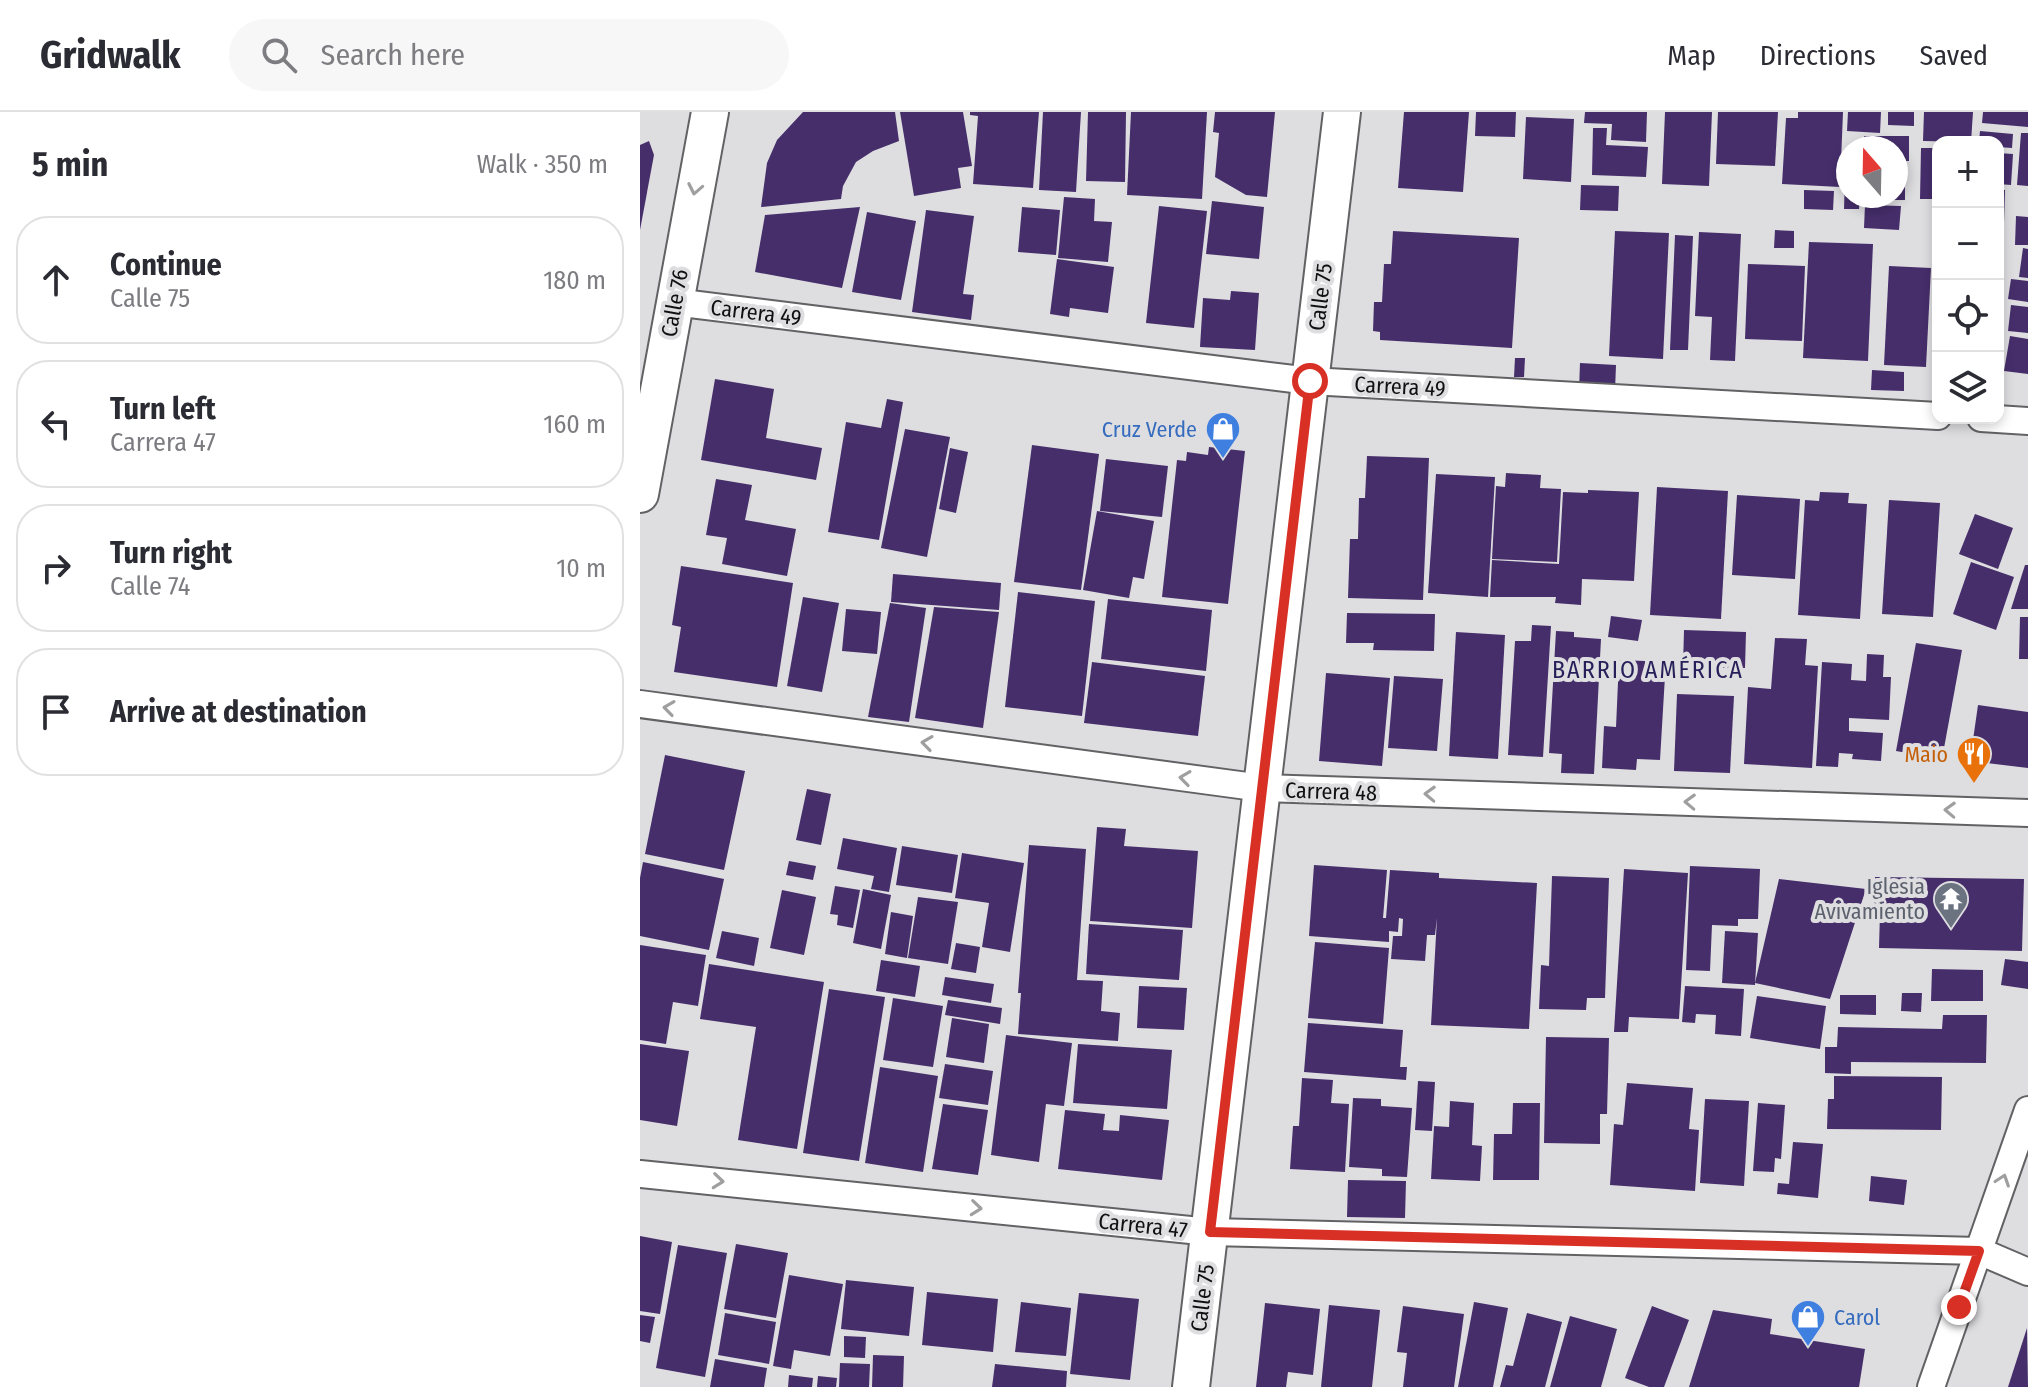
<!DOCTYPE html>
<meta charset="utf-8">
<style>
:root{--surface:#fff;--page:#f7f7f7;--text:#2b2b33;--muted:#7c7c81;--line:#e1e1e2}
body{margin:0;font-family:"Fira Sans Condensed",sans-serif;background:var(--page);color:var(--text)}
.controls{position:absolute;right:24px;top:24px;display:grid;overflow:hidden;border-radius:16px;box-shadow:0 4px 12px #0003}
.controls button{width:72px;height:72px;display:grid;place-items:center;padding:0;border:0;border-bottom:2px solid var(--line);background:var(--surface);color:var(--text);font:40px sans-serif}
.compass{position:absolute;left:1196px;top:24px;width:72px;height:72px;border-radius:50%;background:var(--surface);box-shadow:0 4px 12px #0003;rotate:340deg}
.stop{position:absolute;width:24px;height:24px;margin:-18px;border:6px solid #d93025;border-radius:50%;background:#fff}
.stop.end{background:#d93025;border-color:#fff;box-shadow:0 2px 8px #0008}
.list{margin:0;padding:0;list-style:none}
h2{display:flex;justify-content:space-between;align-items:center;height:104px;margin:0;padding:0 32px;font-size:34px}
h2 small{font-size:26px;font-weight:400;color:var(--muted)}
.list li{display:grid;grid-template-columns:52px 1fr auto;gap:24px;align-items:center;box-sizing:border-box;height:128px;margin:0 16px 16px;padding:0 16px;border:2px solid var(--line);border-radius:32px}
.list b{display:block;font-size:30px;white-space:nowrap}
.list p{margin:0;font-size:26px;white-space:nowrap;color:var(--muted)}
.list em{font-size:26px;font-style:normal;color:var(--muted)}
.icon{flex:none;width:44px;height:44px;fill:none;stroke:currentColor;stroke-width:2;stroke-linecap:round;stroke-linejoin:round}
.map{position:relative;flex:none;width:1388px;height:1275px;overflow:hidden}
header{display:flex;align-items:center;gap:48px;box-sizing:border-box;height:112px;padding:0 40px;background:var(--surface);border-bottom:2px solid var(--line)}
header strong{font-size:38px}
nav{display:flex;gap:44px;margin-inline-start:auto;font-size:28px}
.search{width:560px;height:72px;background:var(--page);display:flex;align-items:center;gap:20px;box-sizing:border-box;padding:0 28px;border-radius:44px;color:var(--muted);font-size:30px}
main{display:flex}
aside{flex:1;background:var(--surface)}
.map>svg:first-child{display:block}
</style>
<header>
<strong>Gridwalk</strong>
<div class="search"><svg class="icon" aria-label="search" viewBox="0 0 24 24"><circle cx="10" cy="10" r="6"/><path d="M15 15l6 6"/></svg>Search here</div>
<nav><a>Map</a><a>Directions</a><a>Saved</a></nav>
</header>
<main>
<aside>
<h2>5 min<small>Walk · 350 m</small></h2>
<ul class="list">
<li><svg class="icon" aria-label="ahead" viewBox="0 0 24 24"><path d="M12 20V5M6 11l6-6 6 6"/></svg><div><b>Continue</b><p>Calle 75</p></div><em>180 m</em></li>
<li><svg class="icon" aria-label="left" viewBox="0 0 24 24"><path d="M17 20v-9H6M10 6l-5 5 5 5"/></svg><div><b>Turn left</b><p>Carrera 47</p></div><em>160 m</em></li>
<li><svg class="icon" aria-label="right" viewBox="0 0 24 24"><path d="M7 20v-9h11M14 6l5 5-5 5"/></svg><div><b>Turn right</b><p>Calle 74</p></div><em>10 m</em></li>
<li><svg class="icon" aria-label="arrive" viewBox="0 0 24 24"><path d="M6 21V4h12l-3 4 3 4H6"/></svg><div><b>Arrive at destination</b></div></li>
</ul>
</aside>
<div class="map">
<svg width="1388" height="1275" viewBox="0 0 1388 1275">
<rect width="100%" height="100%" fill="#dedee1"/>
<g fill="#462e6b">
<path d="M163 0H255L259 29 233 39 216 50 203 74 201 87 121 95 127 51 137 28Z"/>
<path d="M260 0H323L332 54 318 56 321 76 274 84Z"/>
<path d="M330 0H399L393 76 333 72 338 4 330 3Z"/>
<path d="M403 0H441L436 80 399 78Z"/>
<path d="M448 0H486L485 70 446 69Z"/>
<path d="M491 0H567L562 87 487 83Z"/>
<path d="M575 0H635L627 85 606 83 575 65 579 21 573 20Z"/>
<path d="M764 0H829L823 80 758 76Z"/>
<path d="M836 0H876L875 25 835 24Z"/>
<path d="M945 0H1007L1006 30 971 28 972 12 944 11Z"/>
<path d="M1025 0H1072L1069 74 1022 72Z"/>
<path d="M1078 0H1138L1135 54 1076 52Z"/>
<path d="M1158 0H1203L1200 75 1142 72 1146 6H1158Z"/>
<path d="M1208 0H1241L1240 21 1207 19Z"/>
<path d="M1248 0H1274V14L1248 13Z"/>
<path d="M1284 0H1333L1331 30 1283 29Z"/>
<path d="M1343 0H1388V15L1342 11Z"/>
<path d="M886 5 934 7 931 70 883 67Z"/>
<path d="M953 16H967L966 33 1008 35 1006 65 952 63Z"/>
<path d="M1340 19 1373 22 1372 36 1358 35V30H1339Z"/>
<path d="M1381 21H1388V74L1377 73Z"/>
<path d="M1224 24H1269V49H1256V36H1224Z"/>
<path d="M9 29 14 43 0 118V33Z"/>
<path d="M1281 36H1298V87H1280Z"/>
<path d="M1358 41 1373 42 1371 73 1358 72Z"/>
<path d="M1256 60H1265V88H1230V84H1256Z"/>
<path d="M1205 64H1208V84H1220L1219 97H1204Z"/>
<path d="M941 73 979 74 978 99 940 98Z"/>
<path d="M1164 78 1194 79 1193 98 1164 97Z"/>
<path d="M1358 78H1365L1364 110H1358Z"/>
<path d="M424 85 455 87 454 109 472 110 468 150 418 146Z"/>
<path d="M572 89 624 95 619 147 566 142Z"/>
<path d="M1225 93 1261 94 1259 118 1224 116Z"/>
<path d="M519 94 567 99 554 216 506 211Z"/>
<path d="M220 95 202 176 115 160 125 103Z"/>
<path d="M382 95 420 98 416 143 378 140Z"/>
<path d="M286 98 334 104 323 182 334 183 331 208 272 200Z"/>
<path d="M227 100 276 109 261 188 212 180Z"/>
<path d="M1376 104 1388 105V133H1375Z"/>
<path d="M1135 118 1154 119V136H1134Z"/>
<path d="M753 119 879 126 872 236 740 228V220L733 219 734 190H742L744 152H751Z"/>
<path d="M975 119 1029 121 1023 247 969 244Z"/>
<path d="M1059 120 1101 122 1095 249 1070 248 1072 205 1055 204Z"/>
<path d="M1035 123 1053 124 1048 238H1030Z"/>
<path d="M1169 130 1233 132 1228 249 1163 246Z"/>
<path d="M1383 136 1388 137V166L1379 165Z"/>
<path d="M417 147 474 155 468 201 430 196 429 205 410 202Z"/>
<path d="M1108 152 1165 154 1162 229 1105 227Z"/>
<path d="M1249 154 1291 156 1286 255 1244 253Z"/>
<path d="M1371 167 1388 169V190L1368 187Z"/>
<path d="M591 179 619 181 615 238 560 235 563 186 590 188Z"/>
<path d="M1371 193 1388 195V221L1368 219Z"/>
<path d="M1370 224 1388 227V262L1364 259Z"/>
<path d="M875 246H885L884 265H874Z"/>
<path d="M940 251 976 253 975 279 939 278Z"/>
<path d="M1232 258 1264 260V279L1231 278Z"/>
<path d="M75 267 134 277 126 326 182 336 176 368 61 348Z"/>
<path d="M247 287 263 290 239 428 188 420 206 310 241 316Z"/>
<path d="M265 317 310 325 287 445 241 436Z"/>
<path d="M392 333 459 342 441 478 374 470Z"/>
<path d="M569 335 605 339 588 492 522 485 537 348 546 349 547 340 568 343Z"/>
<path d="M310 336 328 340 316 401 299 397Z"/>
<path d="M727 344 789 346 783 488 708 486 710 427H718L719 386H725Z"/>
<path d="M466 347 528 354 522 405 460 399Z"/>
<path d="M866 361 901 363 900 376 921 377 917 450 852 447 856 374 865 375Z"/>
<path d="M796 362 855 365 848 485 788 481Z"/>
<path d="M76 367 112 373 105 408 156 417 147 464 82 452 87 426 66 423Z"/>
<path d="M1017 375 1088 379 1081 507 1010 503Z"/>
<path d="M948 378 999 380 994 469 942 467 941 493 915 491 916 485H850L852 448 919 452 923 380 948 381Z"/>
<path d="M1180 380 1209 381 1208 391 1227 392 1220 507 1158 503 1165 388 1179 389Z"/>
<path d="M1097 383 1160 387 1155 467 1092 463Z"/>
<path d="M1249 388 1300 391 1293 505 1242 502Z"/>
<path d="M457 399 514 409 504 467 493 465 489 486 443 478Z"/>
<path d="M1335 402 1373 416 1358 457 1319 442Z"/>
<path d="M1331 450 1374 465 1356 518 1313 502Z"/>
<path d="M1385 453H1388V497H1371Z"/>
<path d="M41 454 153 471 137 575 34 560 41 515 32 513Z"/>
<path d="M253 462 361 471 359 498 251 490Z"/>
<path d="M378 480 455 489 442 604 365 595Z"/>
<path d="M163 485 199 491 182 580 147 574Z"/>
<path d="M468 487 572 498 566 559 461 547Z"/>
<path d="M250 491 286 496 269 610 228 605Z"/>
<path d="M294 495 359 500 343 616 275 606Z"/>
<path d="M206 497 241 500 237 542 202 539Z"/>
<path d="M707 501 795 502 794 539 733 538 734 531H706Z"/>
<path d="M971 504 1002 508 998 529 968 525Z"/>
<path d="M1380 505H1388V547H1379Z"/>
<path d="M892 513 911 514 903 645 868 643 875 529H891Z"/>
<path d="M1044 518 1106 520 1105 556 1043 555Z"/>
<path d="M916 519 934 520V525L961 527 954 662 921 661 922 642 909 641Z"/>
<path d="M816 520 865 523 858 647 809 644Z"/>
<path d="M1135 526 1167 527 1165 553 1178 554 1172 656 1104 652 1108 575 1131 577Z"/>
<path d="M1276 531 1322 538 1302 647 1256 639Z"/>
<path d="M1227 542 1244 543 1243 565H1251L1249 608 1209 606V619L1243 621 1241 649 1212 647 1213 642 1199 641 1198 655 1176 654 1182 550 1212 552 1211 568 1226 569Z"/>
<path d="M979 548 1005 549V563L1025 564 1020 648 997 647 996 658 962 656 964 614 976 615Z"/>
<path d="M452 550 565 564 558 624 444 611Z"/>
<path d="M686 561 750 566 742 654 679 649Z"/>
<path d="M754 564 803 567 797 639 748 636Z"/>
<path d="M1037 582 1094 584 1090 661 1034 659Z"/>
<path d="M1338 593 1388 600V656L1330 649Z"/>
<path d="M25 643 105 659 84 758 5 742Z"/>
<path d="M167 677 191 682 181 733 156 728Z"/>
<path d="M457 715 486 717 484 734 558 739 552 816 450 809Z"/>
<path d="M203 726 257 736 249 780 231 777 234 764 197 757Z"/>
<path d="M389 733 446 737 437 868 463 869 461 899 480 901 478 929 378 922 381 881H378Z"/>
<path d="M262 734 318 743 312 781 256 773Z"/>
<path d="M322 741 384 751 370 840 342 835 349 791 315 786Z"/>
<path d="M149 749 176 754 173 768 146 763Z"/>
<path d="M3 750 84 767 69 838 0 824V766Z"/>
<path d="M674 753 747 758 743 806H746L750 758 799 761V766L897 771 889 917 791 913 797 806 795 823H787L785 849 751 847 753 824H762L763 807 759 806 758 820 749 819V830L669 824Z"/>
<path d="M1050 754 1120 757 1118 807H1098V814L1072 813 1070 859 1046 858Z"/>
<path d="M984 757 1048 761 1039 907 989 905 988 920H974Z"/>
<path d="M912 764 969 766 965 886H947L946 898 899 897 901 853 909 854Z"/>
<path d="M1235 765 1384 767 1382 839 1239 836 1240 800H1234Z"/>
<path d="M1139 767 1226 777 1190 887 1115 871Z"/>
<path d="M195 774 220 778 213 816 197 813 198 803 190 802Z"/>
<path d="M223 777 251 783 241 837 213 831Z"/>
<path d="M142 778 176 785 164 843 130 836Z"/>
<path d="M278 785 318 790 308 852 268 846Z"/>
<path d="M251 800 273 804 267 846 245 842Z"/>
<path d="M449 812 543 818 539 868 446 862Z"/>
<path d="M82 819 119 826 114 854 76 846Z"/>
<path d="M1085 819 1118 821 1115 873 1082 871Z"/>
<path d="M675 830 749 836 743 912 668 906Z"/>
<path d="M316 831 340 835 336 861 311 857Z"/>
<path d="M0 833 66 843 58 894 33 890 26 932 0 928Z"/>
<path d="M1365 847 1388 850V877L1361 873Z"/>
<path d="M241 848 280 854 275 885 236 879Z"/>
<path d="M69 852 184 870 157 1037 98 1028 116 915 60 907Z"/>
<path d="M1292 857 1343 858V889H1291Z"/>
<path d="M305 865 354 872 351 891 302 883Z"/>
<path d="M499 874 547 876 544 918 497 916Z"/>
<path d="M1045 874 1104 877 1101 924 1075 922 1076 903 1056 902 1055 911 1042 910Z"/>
<path d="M189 877 245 885 219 1049 163 1041Z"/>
<path d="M1262 881H1282L1281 900 1261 899Z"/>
<path d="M1200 883H1236V903L1200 902Z"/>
<path d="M1117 884 1186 894 1180 937 1110 926Z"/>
<path d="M253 886 303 894 293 955 243 948Z"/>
<path d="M308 888 362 896 360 912 305 903Z"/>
<path d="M1303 903H1347L1346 951 1211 950V962L1185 961V935H1197L1198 915 1302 917Z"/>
<path d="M312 906 349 912 344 951 306 945Z"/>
<path d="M668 911 763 918 760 955H767L766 968 664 960Z"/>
<path d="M366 923 432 931 424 994 406 992 399 1050 351 1043Z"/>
<path d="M906 925 969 926 967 1002H960V1032L904 1031Z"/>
<path d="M0 932 49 939 37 1014 0 1008Z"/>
<path d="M438 932 532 938 527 997 433 991Z"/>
<path d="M305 952 353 959 348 993 299 986Z"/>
<path d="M240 955 298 964 283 1060 225 1051Z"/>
<path d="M1194 964 1302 965 1301 1018 1187 1017 1188 987H1194Z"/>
<path d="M662 966 693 968 691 991 709 992 705 1060 650 1057 653 1014H659Z"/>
<path d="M778 969 795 970 792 1019 775 1018Z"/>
<path d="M987 971 1053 976 1049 1017 1059 1018 1055 1079 970 1073 974 1012 983 1013Z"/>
<path d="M713 986 741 987V994L772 996 767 1065 742 1064V1057L709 1055Z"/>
<path d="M1065 987 1109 989 1104 1074 1060 1071Z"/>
<path d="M810 989 834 991 832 1033 842 1034 840 1069 791 1067 794 1014 809 1015Z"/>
<path d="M873 991H900L899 1068H853L854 1022H872Z"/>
<path d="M1118 991 1145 993 1141 1047 1135 1046 1134 1060 1113 1059Z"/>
<path d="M303 992 348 998 338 1063 292 1057Z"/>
<path d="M425 998 465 1002 463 1018 479 1019 480 1003 529 1008 522 1068 418 1057Z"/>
<path d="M1153 1030 1183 1032 1178 1086 1137 1082 1138 1071 1149 1072Z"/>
<path d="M1231 1064 1267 1068 1264 1093 1229 1089Z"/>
<path d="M708 1068 766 1069 765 1106 707 1105Z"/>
<path d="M0 1124 32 1130 20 1202 0 1199Z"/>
<path d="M96 1132 148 1141 136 1206 84 1197Z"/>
<path d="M38 1133 87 1141 65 1265 16 1256Z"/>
<path d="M149 1163 203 1172 190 1244 154 1238 151 1257 133 1254Z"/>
<path d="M206 1168 274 1175 269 1224 201 1217Z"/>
<path d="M287 1180 358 1187 353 1240 282 1233Z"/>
<path d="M439 1181 499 1187 490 1268 430 1262Z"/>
<path d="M381 1190 431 1196 426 1244 375 1240Z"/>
<path d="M834 1190 868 1196 853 1275H818Z"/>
<path d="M625 1191 680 1197 673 1263 648 1260 646 1275H616Z"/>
<path d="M689 1193 740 1198 732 1275H681Z"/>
<path d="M763 1194 824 1202 814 1275H763L767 1241 757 1240Z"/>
<path d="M1012 1194 1049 1208 1024 1275H1009L985 1266Z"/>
<path d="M1073 1198 1132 1207 1130 1222 1225 1237 1219 1275H1049Z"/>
<path d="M85 1201 136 1210 129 1252 78 1243Z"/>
<path d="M887 1201 922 1210 905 1275H860L866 1253 873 1254Z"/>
<path d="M0 1203 15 1205 10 1231 0 1229Z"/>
<path d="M930 1204 977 1217 961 1275H910Z"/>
<path d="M1387 1216 1388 1275H1368Z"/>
<path d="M204 1224 226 1225 225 1246 204 1245Z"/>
<path d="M233 1243 264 1244 263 1275H232Z"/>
<path d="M75 1247 127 1256 124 1275H70Z"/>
<path d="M200 1251 230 1252 229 1275H199Z"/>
<path d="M355 1252 427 1259 426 1275H352Z"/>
<path d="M149 1263 173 1266 172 1275H148Z"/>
<path d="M178 1264 197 1266 196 1275H177Z"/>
</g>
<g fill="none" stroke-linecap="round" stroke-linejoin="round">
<defs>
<g id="street">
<path d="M34 190 670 269 1298 304"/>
<path d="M1341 306 1388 309"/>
<path d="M0 592 622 676 1388 701"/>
<path d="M0 1062 570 1120 1339 1139 1388 1160"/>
<path d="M1291 1275 1388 998"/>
</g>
<g id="secondary">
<path d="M0 382 70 0"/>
<path d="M551 1275 702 0"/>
</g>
</defs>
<use href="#street" stroke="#626264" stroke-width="30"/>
<use href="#secondary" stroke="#626264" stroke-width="40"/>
<use href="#street" stroke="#fff" stroke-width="26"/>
<use href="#secondary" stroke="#fff" stroke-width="36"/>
</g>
<defs><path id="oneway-chevron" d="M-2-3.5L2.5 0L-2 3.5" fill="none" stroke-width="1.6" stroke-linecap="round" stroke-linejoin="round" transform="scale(2)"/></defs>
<g stroke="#9f9fa0">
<use href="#oneway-chevron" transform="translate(55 77) rotate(101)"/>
<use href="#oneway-chevron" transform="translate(29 596) rotate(-172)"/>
<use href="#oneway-chevron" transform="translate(287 631) rotate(-172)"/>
<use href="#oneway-chevron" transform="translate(545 666) rotate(-172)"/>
<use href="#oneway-chevron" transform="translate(790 682) rotate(-178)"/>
<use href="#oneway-chevron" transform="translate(1050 690) rotate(-178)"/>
<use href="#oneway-chevron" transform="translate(1310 698) rotate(-178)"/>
<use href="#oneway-chevron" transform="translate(1363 1068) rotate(-71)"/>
<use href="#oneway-chevron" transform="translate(78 1069) rotate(6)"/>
<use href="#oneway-chevron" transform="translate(336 1096) rotate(6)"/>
</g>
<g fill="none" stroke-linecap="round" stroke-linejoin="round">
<path stroke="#d93025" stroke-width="10" d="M670 269 570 1120 1339 1139 1319 1195"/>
</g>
<defs>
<symbol id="shop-pin" viewBox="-11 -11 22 30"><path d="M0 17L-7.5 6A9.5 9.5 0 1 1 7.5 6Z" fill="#3f7fe0" stroke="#dedee1"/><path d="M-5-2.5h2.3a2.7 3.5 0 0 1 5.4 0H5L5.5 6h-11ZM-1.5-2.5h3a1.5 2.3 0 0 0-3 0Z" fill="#fff"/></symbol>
<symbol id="restaurant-pin" viewBox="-11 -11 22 30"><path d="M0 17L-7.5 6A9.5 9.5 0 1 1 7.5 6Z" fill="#e8710a" stroke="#dedee1"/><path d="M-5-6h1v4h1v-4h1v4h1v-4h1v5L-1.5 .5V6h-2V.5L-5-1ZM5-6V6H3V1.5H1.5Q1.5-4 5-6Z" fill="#fff"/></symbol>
<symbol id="temple-pin" viewBox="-11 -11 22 30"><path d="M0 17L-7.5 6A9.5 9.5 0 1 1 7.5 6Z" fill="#6b7280" stroke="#dedee1"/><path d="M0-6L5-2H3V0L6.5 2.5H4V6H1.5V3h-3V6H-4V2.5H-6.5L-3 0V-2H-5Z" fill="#fff"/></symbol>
</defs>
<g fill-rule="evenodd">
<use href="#shop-pin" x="563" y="297" width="40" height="54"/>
<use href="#restaurant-pin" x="1314" y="622" width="40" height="54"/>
<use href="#temple-pin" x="1291" y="767" width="40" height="54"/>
<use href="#shop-pin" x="1148" y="1185" width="40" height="54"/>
</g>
<g text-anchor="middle" stroke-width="8" stroke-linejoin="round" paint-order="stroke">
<g font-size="22" fill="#101011" stroke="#dedee1">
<text transform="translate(680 185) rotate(-83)" y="8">Calle 75</text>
<text transform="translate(34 191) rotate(-80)" y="8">Calle 76</text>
<text transform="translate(116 200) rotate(7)" y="8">Carrera 49</text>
<text transform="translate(760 274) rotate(3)" y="8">Carrera 49</text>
<text transform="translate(691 679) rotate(2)" y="8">Carrera 48</text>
<text transform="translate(503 1113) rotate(6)" y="8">Carrera 47</text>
<text transform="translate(562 1186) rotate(-83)" y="8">Calle 75</text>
</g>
<g font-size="22" fill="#366cbe" stroke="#dedee1" text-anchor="end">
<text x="557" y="325">Cruz Verde</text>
<text x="1194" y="1213" text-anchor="start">Carol</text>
</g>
<g font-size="22" fill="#c56008" stroke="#dedee1" text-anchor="end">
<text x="1308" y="650">Maio</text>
</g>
<g font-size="22" fill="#5b616d" stroke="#dedee1" text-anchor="end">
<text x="1285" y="782">Iglesia<tspan x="1285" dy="25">Avivamiento</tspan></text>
</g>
<g font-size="24" letter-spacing="2" fill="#261f59" stroke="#dedee1">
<text x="1008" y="566">BARRIO AMÉRICA</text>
</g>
</g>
</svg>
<div class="controls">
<button>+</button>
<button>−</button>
<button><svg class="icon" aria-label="locate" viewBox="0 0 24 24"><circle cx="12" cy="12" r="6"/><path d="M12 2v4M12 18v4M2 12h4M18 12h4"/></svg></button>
<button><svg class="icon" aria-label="layers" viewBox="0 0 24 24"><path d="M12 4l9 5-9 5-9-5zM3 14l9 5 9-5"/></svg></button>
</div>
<svg class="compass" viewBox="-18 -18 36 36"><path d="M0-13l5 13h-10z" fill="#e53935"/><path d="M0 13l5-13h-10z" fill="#7c7c81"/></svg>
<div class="stop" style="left:670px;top:269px"></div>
<div class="stop end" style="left:1319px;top:1195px"></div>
</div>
</main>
